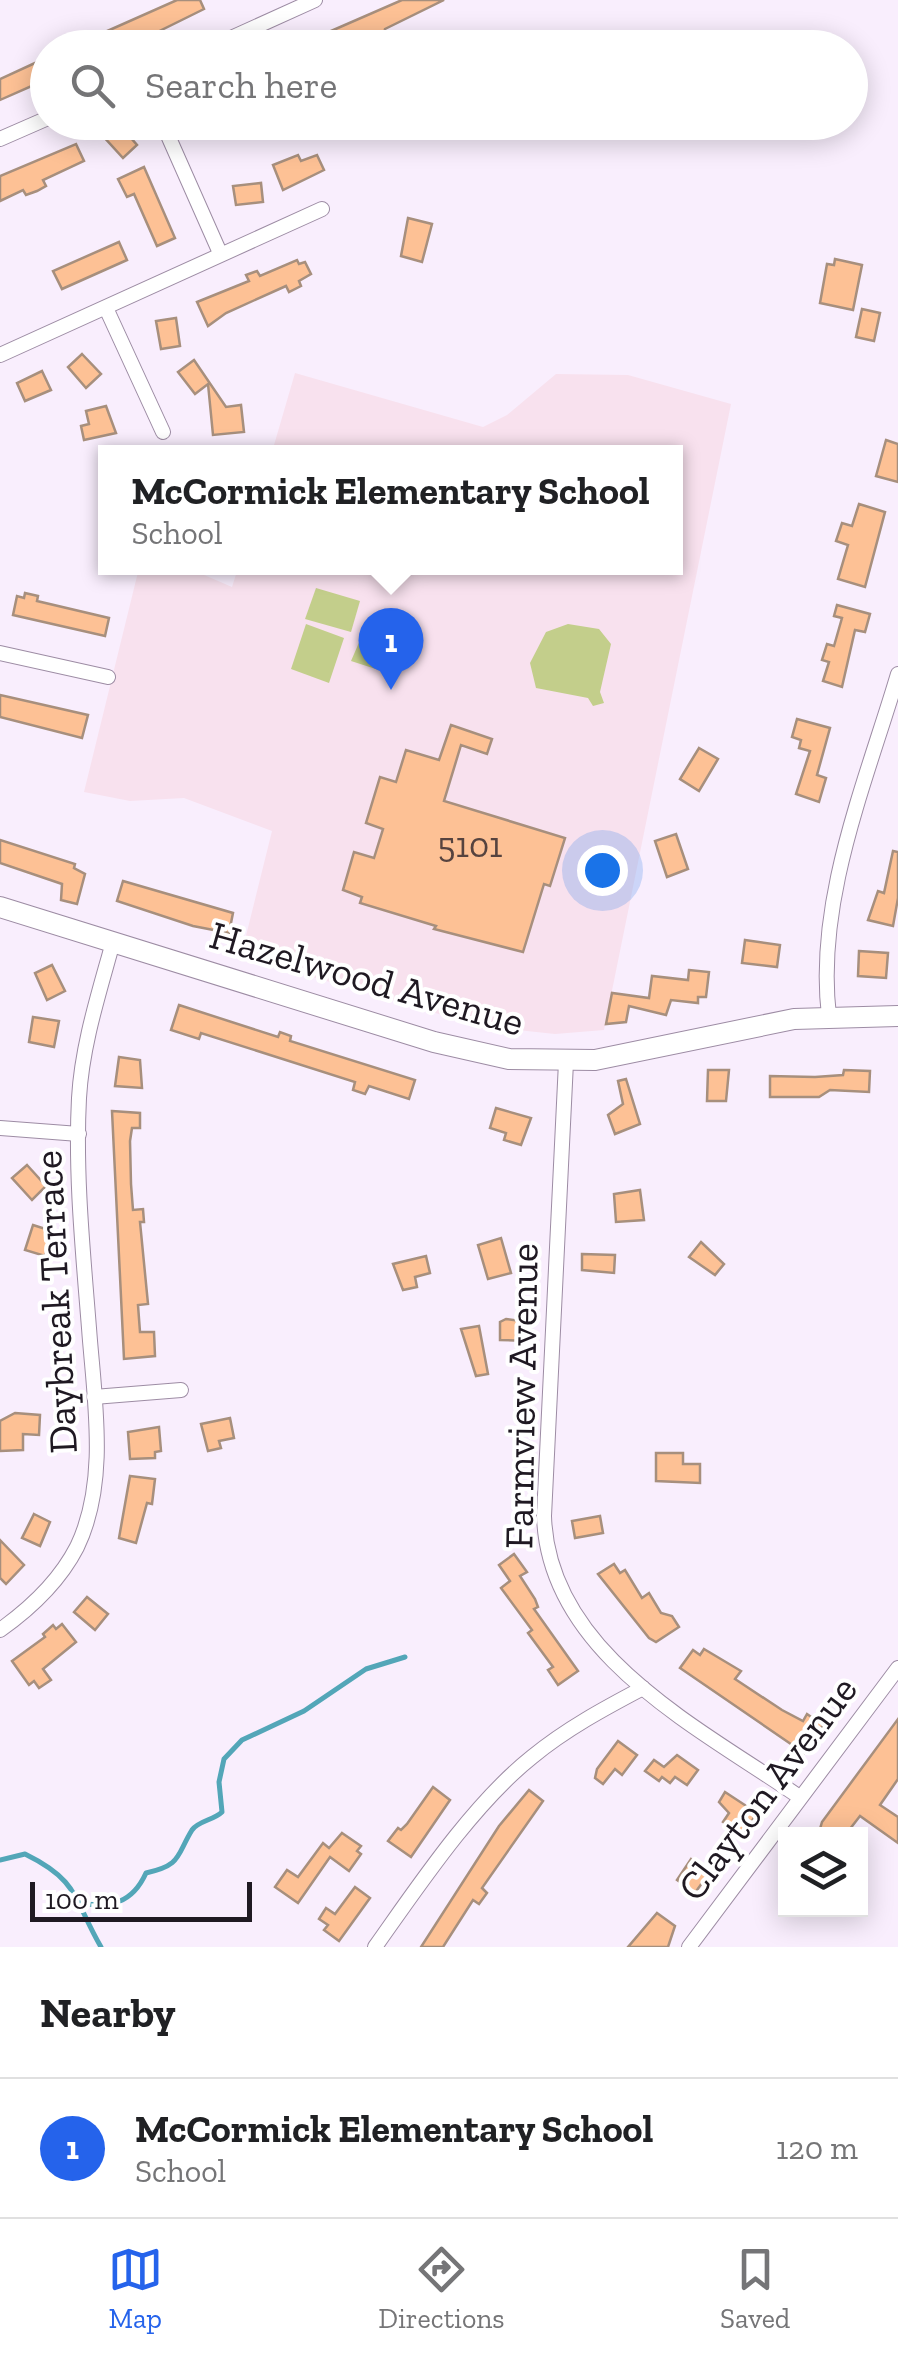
<!DOCTYPE html>
<style>
:root{--surface:#fff;--page:#f6f6f6;--text:#202124;--muted:#757577;--line:#e0e0e0;--accent:#2563eb}
body{margin:0;font-family:"Zilla Slab",serif;background:var(--page);color:var(--text)}
.controls{position:absolute;right:30px;bottom:30px;display:grid;overflow:hidden;border-radius:0px;box-shadow:0 5px 25px #0003}
.controls button{width:90px;height:90px;display:grid;place-items:center;padding:0;border:0;border-bottom:2px solid var(--line);background:var(--surface);color:var(--text);font:50px sans-serif}
.scale{position:absolute;left:30px;bottom:25px;width:222px;box-sizing:border-box;padding-left:10px;border:5px solid #1f1922;border-top:0;font-size:28px;line-height:35px;white-space:nowrap;color:#1f1922;-webkit-text-stroke:8px #fff;paint-order:stroke}
.you{position:absolute;left:602px;top:870px;width:35px;height:35px;margin:-25px;border:8px solid #fff;border-radius:50%;background:#1a73e8;box-shadow:0 0 0 15px #1a73e833}
.badge{display:grid;place-items:center;width:65px;height:65px;border-radius:50%;background:var(--accent);color:#fff;font-size:32px;font-weight:700}
.pin{position:absolute;translate:-50% -82px;filter:drop-shadow(0 2px 5px #0008)}
.pin::after{content:'';position:absolute;top:52px;width:35px;height:30px;background:inherit;clip-path:polygon(0 0,100% 0,50% 100%)}
.popup{position:absolute;left:98px;top:445px;width:585px;height:130px;box-sizing:border-box;display:grid;place-content:center;border-radius:0px;background:var(--surface);filter:drop-shadow(0 2px 8px #0005);font-size:32px;white-space:nowrap;color:var(--muted)}
.popup b{font-size:38px;color:var(--text)}
.popup::after{content:'';position:absolute;left:50%;top:100%;margin-left:-20px;border:20px solid transparent;border-top-color:var(--surface)}
.list{margin:0;padding:0;list-style:none}
h2{display:flex;justify-content:space-between;align-items:center;height:130px;margin:0;padding:0 40px;font-size:42px}
h2 small{font-size:32px;font-weight:400;color:var(--muted)}
.list li{display:grid;grid-template-columns:65px 1fr auto;gap:30px;align-items:center;box-sizing:border-box;height:140px;padding:0 40px;border-top:2px solid var(--line)}
.list b{display:block;font-size:38px;white-space:nowrap}
.list p{margin:0;font-size:32px;white-space:nowrap;color:var(--muted)}
.list em{font-size:32px;font-style:normal;color:var(--muted)}
.icon{flex:none;width:55px;height:55px;fill:none;stroke:currentColor;stroke-width:2;stroke-linecap:round;stroke-linejoin:round}
.map{position:relative;flex:none;width:898px;height:1947px;overflow:hidden}
.search{position:absolute;background:var(--surface);box-shadow:0 5px 25px #0003;left:30px;right:30px;top:30px;height:110px;display:flex;align-items:center;gap:25px;box-sizing:border-box;padding:0 35px;border-radius:55px;color:var(--muted);font-size:38px}
.sheet{height:270px;background:var(--surface)}
nav{display:flex;justify-content:space-around;align-items:center;box-sizing:border-box;height:140px;border-top:2px solid var(--line);background:var(--surface);font-size:28px;color:var(--muted)}
nav a{display:grid;justify-items:center;gap:5px}
nav .on{color:var(--accent)}
.map>svg:first-child{display:block}
</style>
<div class="map">
<svg width="898" height="1947" viewBox="0 0 898 1947">
<rect width="100%" height="100%" fill="#f9eefd"/>
<path fill="#f8e1ee" d="M295 373 483 427 507 415 556 374 628 375 731 404 604 1030 555 1034 480 1026 241 956 272 831 184 798 130 801 84 792 139 568H188L232 587 238 568H676V452H272Z"/>
<g fill="#c3ce8b">
<path d="M316 588 360 601 351 632 305 619Z"/>
<path d="M306 624 344 638 329 683 291 669Z"/>
<path d="M367 624 378 626 381 638 395 643 385 672 351 661Z"/>
<path d="M568 624 599 629 611 644 600 692 604 703 593 706 588 698 536 688 530 663 546 632Z"/>
</g>
<g fill="none" stroke-linecap="round" stroke-linejoin="round">
<g stroke="#53a6b8" stroke-width="5">
<path d="M0 1860 25 1854C80 1881 73 1899 101 1947"/>
<path d="M79 1903C110 1908 132 1904 146 1873 182 1865 176 1856 192 1830 198 1821 214 1820 222 1812L219 1782 224 1759 242 1740 304 1711 366 1669 405 1657"/>
</g>
</g>
<g fill="#fdc195" stroke="#a78f7d" stroke-width="2.5">
<path d="M177 0H200L204 9 125 48H69Z"/>
<path d="M402 0H444L385 29 383 40 364 48H292Z"/>
<path d="M35 63 43 81 0 100V79Z"/>
<path d="M118 123 137 145 123 158 103 136Z"/>
<path d="M76 144 84 161 43 180 46 186 37 191 26 195 23 190 0 201V176Z"/>
<path d="M298 155 301 161 317 155 324 170 283 190 273 165Z"/>
<path d="M144 167 175 238 157 246 134 194 127 197 118 179Z"/>
<path d="M261 183 263 202 236 205 233 186Z"/>
<path d="M408 218 432 224 422 262 401 256Z"/>
<path d="M119 242 127 260 62 289 53 271Z"/>
<path d="M835 259 862 265 853 310 820 303 827 264 834 265Z"/>
<path d="M297 260 299 264 305 262 311 274 299 281 301 286 289 292 286 286 226 313 208 326 197 302 249 281 246 275 257 271 260 276Z"/>
<path d="M862 309 880 313 874 341 856 337Z"/>
<path d="M176 318 180 346 161 349 156 321Z"/>
<path d="M82 354 101 374 86 388 68 367Z"/>
<path d="M194 360 226 407 241 405 244 432 213 435 208 384 195 394 178 372Z"/>
<path d="M42 371 51 390 25 401 17 383Z"/>
<path d="M106 406 116 433 84 440 81 426 89 424 86 411Z"/>
<path d="M886 440 898 444V482L876 476Z"/>
<path d="M859 504 885 512 865 587 838 579 848 545 836 541 842 523 852 526Z"/>
<path d="M25 593 38 596 37 601 109 618 105 636 13 615 17 596 24 598Z"/>
<path d="M837 605 870 614 865 632 855 630 842 687 823 681 829 662 822 660 827 644 834 646 842 618 834 616Z"/>
<path d="M0 695 88 715 82 738 0 717Z"/>
<path d="M797 719 830 728 817 775 826 778 819 802 796 794 810 751 799 748 801 740 792 737Z"/>
<path d="M451 725 492 739 487 754 461 745 444 801 565 838 550 886 544 884 523 952 434 929 436 926 360 903 362 897 343 890 354 852 374 858 383 829 366 823 380 777 396 782 406 750 439 760Z"/>
<path d="M699 748 718 759 699 791 680 779Z"/>
<path d="M676 834 688 869 667 877 655 841Z"/>
<path d="M0 840 75 864 74 868 85 874 77 904 61 900 62 884 0 863Z"/>
<path d="M893 851 898 852V898L893 926 868 920 878 891 884 893Z"/>
<path d="M123 881 233 913 229 933 193 926 117 901Z"/>
<path d="M745 940 780 945 777 967 742 963Z"/>
<path d="M859 951 888 953 886 978 858 976Z"/>
<path d="M52 965 65 991 47 1000 35 973Z"/>
<path d="M689 970 709 972 706 997H698V1003L671 1000 666 1015 629 1006 626 1022 606 1024 612 993 649 998 652 976 688 980Z"/>
<path d="M179 1005 278 1037 280 1032 291 1036 290 1041 415 1080 409 1099 369 1086 365 1094 353 1090 355 1082 201 1033 199 1039 171 1030Z"/>
<path d="M33 1017 59 1021 54 1047 29 1042Z"/>
<path d="M119 1057 140 1060 142 1088 115 1086Z"/>
<path d="M708 1070H729L726 1101H707Z"/>
<path d="M844 1070 870 1071 869 1092 830 1090 819 1097H770V1076L815 1077 843 1075Z"/>
<path d="M626 1079 640 1124 615 1134 608 1115 623 1104 618 1081Z"/>
<path d="M496 1108 531 1118 521 1145 504 1140 506 1133 490 1128Z"/>
<path d="M112 1111 140 1113V1128H132L130 1141 131 1184 133 1210 143 1209 144 1222H140L148 1304 138 1305 140 1332H154L155 1356 124 1359Z"/>
<path d="M27 1165 46 1186 32 1200 12 1178Z"/>
<path d="M640 1190 644 1220 616 1222 614 1194Z"/>
<path d="M33 1225 52 1231 45 1256 25 1250Z"/>
<path d="M501 1238 511 1273 488 1279 478 1245Z"/>
<path d="M701 1242 724 1264 715 1275 689 1257Z"/>
<path d="M582 1254 615 1255 614 1273 582 1270Z"/>
<path d="M426 1256 430 1273 415 1277 417 1287 403 1290 393 1264Z"/>
<path d="M506 1319 528 1322V1341L500 1340V1322Z"/>
<path d="M479 1326 488 1374 476 1376 461 1329Z"/>
<path d="M15 1413 40 1415 39 1435 23 1434V1450L0 1451V1421Z"/>
<path d="M230 1418 234 1438 219 1441 221 1448 208 1451 201 1424Z"/>
<path d="M159 1427 161 1451 155 1452V1458L130 1459 128 1432Z"/>
<path d="M656 1453H683V1464H700V1483L656 1481Z"/>
<path d="M130 1476 155 1479 152 1504 147 1503 136 1543 119 1538Z"/>
<path d="M34 1514 50 1522 40 1546 22 1538Z"/>
<path d="M600 1516 603 1533 575 1538 572 1521Z"/>
<path d="M0 1540 24 1565 6 1584 0 1578Z"/>
<path d="M514 1554 527 1572 520 1576 535 1599 538 1607 534 1609 578 1671 558 1685 548 1670 553 1667 528 1633 532 1630 501 1588 510 1581 499 1565Z"/>
<path d="M614 1564 620 1573 625 1570 642 1598 649 1593 661 1613 672 1616 679 1627 656 1642 649 1638 598 1574Z"/>
<path d="M87 1597 108 1614 95 1630 74 1612Z"/>
<path d="M62 1624 76 1642 43 1669 51 1680 39 1688 34 1681 29 1685 12 1661 45 1637 43 1634 53 1625 56 1629Z"/>
<path d="M704 1649 741 1671 735 1679 782 1710 803 1721 807 1714 823 1725 804 1753 680 1668 693 1650 700 1655Z"/>
<path d="M898 1719V1779L880 1805 898 1817V1843L860 1816 846 1834H828L820 1829 822 1822Z"/>
<path d="M618 1741 637 1755 622 1775 615 1769 603 1784 595 1778 597 1769Z"/>
<path d="M677 1755 698 1770 687 1785 675 1777 670 1783 662 1777 659 1781 645 1771 654 1760 664 1767Z"/>
<path d="M433 1787 450 1800 411 1857 388 1841 398 1828 401 1830 407 1824Z"/>
<path d="M529 1790 543 1801 482 1888 487 1893 479 1904 473 1900 443 1947H421L499 1826Z"/>
<path d="M725 1792 757 1813 743 1835 723 1822 729 1813 719 1802Z"/>
<path d="M342 1833 361 1846 357 1851 361 1854 349 1871 330 1857 298 1903 275 1887 287 1870 298 1877 323 1843 329 1848Z"/>
<path d="M691 1859 709 1873 695 1893 677 1880Z"/>
<path d="M355 1887 370 1898 339 1941 324 1930 328 1925 319 1919 326 1908 335 1914Z"/>
<path d="M657 1913 675 1926 668 1947H628Z"/>
</g>
<g fill="none" stroke-linecap="round" stroke-linejoin="round">
<defs>
<g id="street">
<path d="M209 48 315 0"/>
<path d="M162 122 220 253"/>
<path d="M0 139 48 118"/>
<path d="M106 308 163 432"/>
<path d="M0 355 322 209"/>
<path d="M0 653 108 677"/>
<path d="M829 1016C815 901 866 782 898 674"/>
<path d="M566 1062 544 1516C548 1653 698 1727 798 1796"/>
<path d="M0 1128 79 1134"/>
<path d="M94 1397 181 1390"/>
<path d="M0 1630C31 1608 59 1582 77 1547 109 1481 94 1398 89 1328 83 1252 75 1174 79 1098 82 1045 99 993 113 942"/>
<path d="M375 1947C419 1885 473 1804 532 1757 566 1729 605 1708 643 1688"/>
<path d="M689 1947 898 1668"/>
</g>
<path id="secondary" d="M0 907 434 1042 509 1059 595 1060 794 1019 898 1016"/>
</defs>
<use href="#street" stroke="#9d8ca4" stroke-width="16"/>
<use href="#secondary" stroke="#9d8ca4" stroke-width="22"/>
<use href="#street" stroke="#fff" stroke-width="14"/>
<use href="#secondary" stroke="#fff" stroke-width="20"/>
</g>
<g text-anchor="middle" stroke-width="8" stroke-linejoin="round" paint-order="stroke">
<g font-size="35" fill="#56433f">
<text x="470" y="857">5101</text>
</g>
<g font-size="40" fill="#1f1922" stroke="#fff">
<text transform="translate(367 978) rotate(16)" y="14">Hazelwood Avenue</text>
<text transform="translate(55 1302) rotate(-93)" y="14">Daybreak Terrace</text>
<text transform="translate(521 1396) rotate(-89)" y="14">Farmview Avenue</text>
<text transform="translate(767 1788) rotate(-53)" y="14">Clayton Avenue</text>
</g>
</g>
</svg>
<div class="controls">
<button><svg class="icon" aria-label="layers" viewBox="0 0 24 24"><path d="M12 4l9 5-9 5-9-5zM3 14l9 5 9-5"/></svg></button>
</div>
<div class="scale">100 m</div>
<div class="you"></div>
<div class="pin badge" style="left:391px;top:690px">1</div>
<div class="popup"><b>McCormick Elementary School</b>School</div>
<div class="search"><svg class="icon" aria-label="search" viewBox="0 0 24 24"><circle cx="10" cy="10" r="6"/><path d="M15 15l6 6"/></svg>Search here</div>
</div>
<section class="sheet">
<h2>Nearby<small></small></h2>
<ul class="list">
<li><span class="badge">1</span><div><b>McCormick Elementary School</b><p>School</p></div><em>120 m</em></li>
</ul>
</section>
<nav>
<a class="on"><svg class="icon" aria-label="map" viewBox="0 0 24 24"><path d="M3 6l6-2 6 2 6-2v14l-6 2-6-2-6 2zM9 4v14M15 6v14"/></svg>Map</a>
<a><svg class="icon" aria-label="directions" viewBox="0 0 24 24"><path d="M12 3l9 9-9 9-9-9zM9 14v-3h6M13 9l2 2-2 2"/></svg>Directions</a>
<a><svg class="icon" aria-label="saved" viewBox="0 0 24 24"><path d="M7 4h10v16l-5-4-5 4z"/></svg>Saved</a>
</nav>
